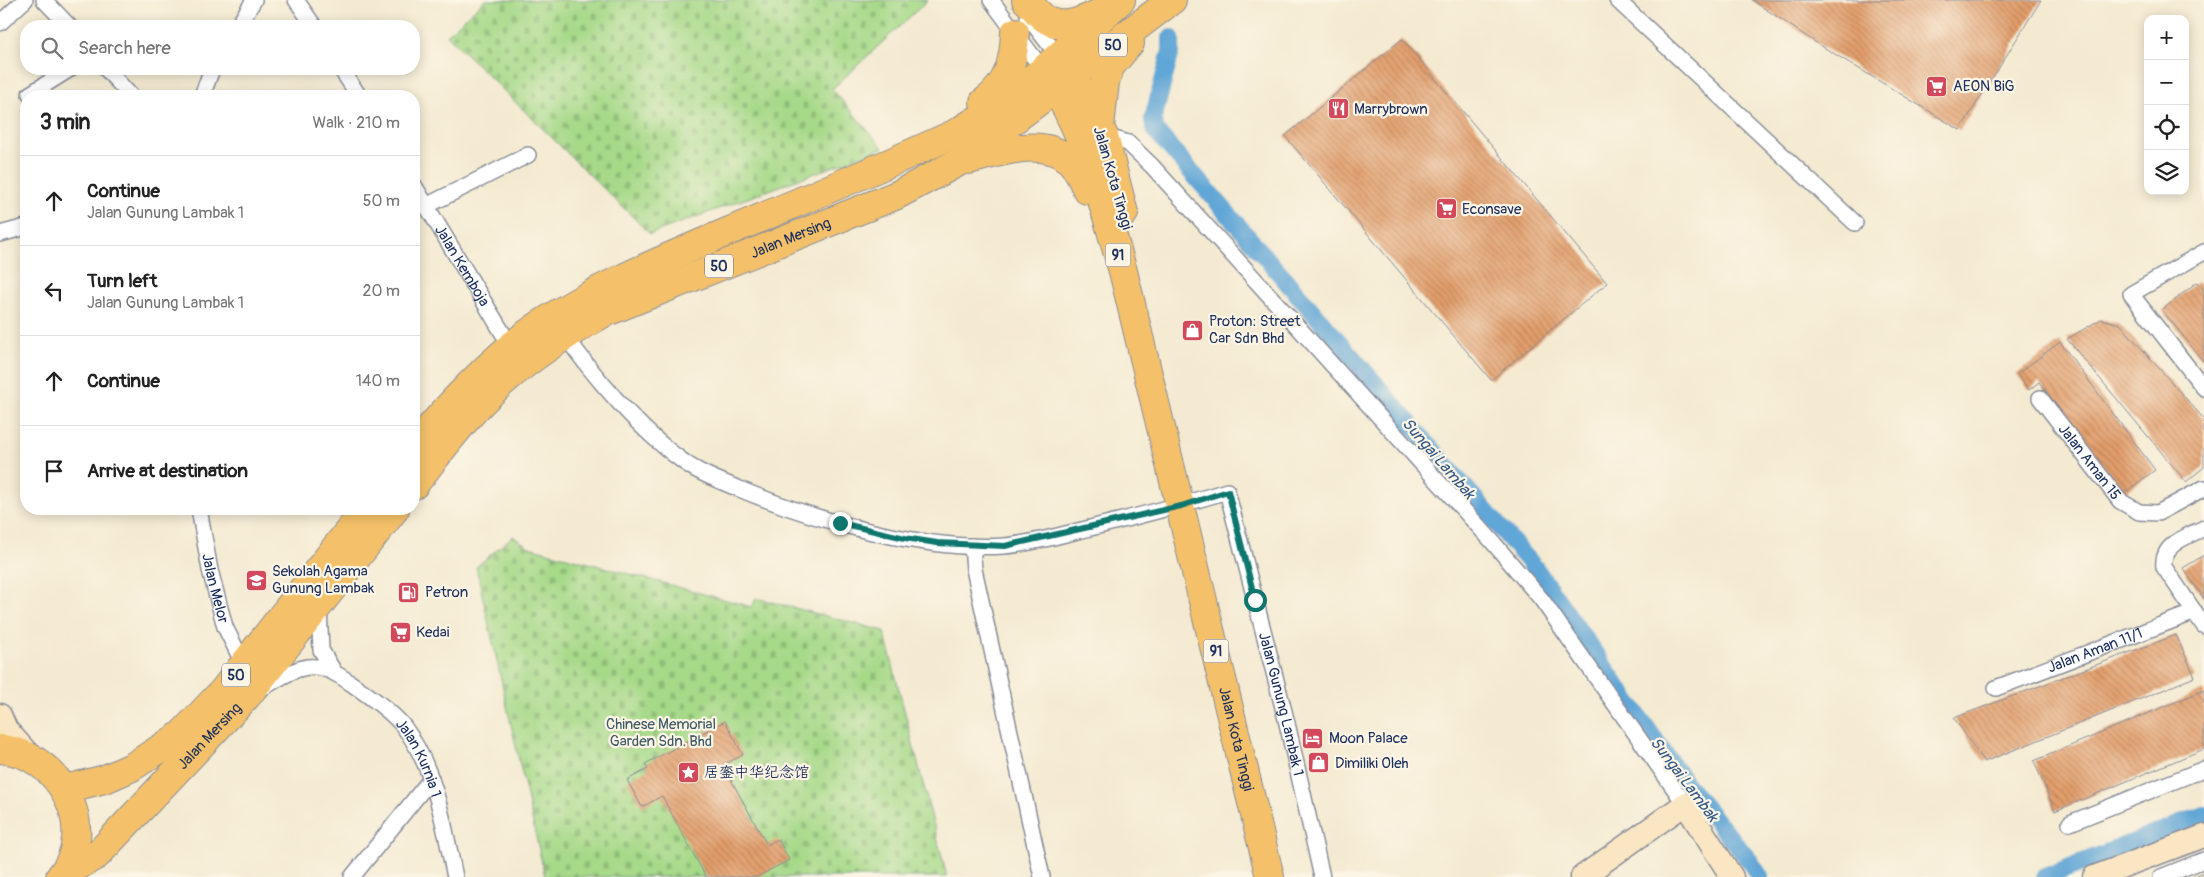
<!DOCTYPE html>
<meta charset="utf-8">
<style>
:root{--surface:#fff;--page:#f2f2f2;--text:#222;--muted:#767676;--line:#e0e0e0}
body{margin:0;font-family:Pangolin,"LXGW WenKai TC",sans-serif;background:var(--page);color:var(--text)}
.controls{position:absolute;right:15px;top:15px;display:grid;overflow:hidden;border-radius:10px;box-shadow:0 2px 12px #0003}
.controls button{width:45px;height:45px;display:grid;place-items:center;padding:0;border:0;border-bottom:1px solid var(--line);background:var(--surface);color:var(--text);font:25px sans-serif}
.stop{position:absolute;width:15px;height:15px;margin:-11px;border:4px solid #0f766e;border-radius:50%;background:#fff}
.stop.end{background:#0f766e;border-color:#fff;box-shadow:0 1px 5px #0008}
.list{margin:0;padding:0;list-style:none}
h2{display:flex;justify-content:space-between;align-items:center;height:65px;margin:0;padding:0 20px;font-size:21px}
h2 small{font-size:16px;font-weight:400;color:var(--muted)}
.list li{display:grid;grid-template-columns:32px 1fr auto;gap:15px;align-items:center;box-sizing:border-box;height:90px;padding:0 20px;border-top:1px solid var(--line)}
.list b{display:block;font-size:19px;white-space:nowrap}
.list p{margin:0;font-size:16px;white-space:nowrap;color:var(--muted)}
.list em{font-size:16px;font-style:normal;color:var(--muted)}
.icon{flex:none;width:28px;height:28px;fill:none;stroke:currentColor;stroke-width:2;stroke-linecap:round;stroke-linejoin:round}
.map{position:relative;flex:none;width:2204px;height:877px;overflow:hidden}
.search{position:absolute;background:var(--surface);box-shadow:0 2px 12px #0003;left:20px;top:20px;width:400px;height:55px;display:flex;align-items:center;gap:12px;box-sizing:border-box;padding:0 18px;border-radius:20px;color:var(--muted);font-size:19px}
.panel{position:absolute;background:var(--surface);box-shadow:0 2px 12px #0003;left:20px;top:90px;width:400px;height:425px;border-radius:20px}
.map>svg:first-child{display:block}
</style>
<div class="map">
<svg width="2204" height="877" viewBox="0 0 2204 877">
<defs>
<pattern id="cemetery-stones" width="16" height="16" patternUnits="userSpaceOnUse" patternTransform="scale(1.25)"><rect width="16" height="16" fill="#a6d988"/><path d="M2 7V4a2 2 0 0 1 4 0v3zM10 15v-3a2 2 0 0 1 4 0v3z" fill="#8ebb78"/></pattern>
<pattern id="building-back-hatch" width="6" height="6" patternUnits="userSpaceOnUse" patternTransform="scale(1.25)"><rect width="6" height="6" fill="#e39e6a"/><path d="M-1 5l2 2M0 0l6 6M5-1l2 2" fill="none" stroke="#b7815a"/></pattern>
</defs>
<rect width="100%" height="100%" fill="#fcf5e5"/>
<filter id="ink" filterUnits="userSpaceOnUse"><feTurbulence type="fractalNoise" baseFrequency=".02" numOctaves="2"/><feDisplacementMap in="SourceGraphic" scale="10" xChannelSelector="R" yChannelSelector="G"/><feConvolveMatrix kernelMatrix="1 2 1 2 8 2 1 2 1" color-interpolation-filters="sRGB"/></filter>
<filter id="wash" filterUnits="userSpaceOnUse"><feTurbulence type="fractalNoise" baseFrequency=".0096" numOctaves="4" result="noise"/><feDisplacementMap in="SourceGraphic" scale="20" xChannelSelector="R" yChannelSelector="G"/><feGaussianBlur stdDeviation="1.12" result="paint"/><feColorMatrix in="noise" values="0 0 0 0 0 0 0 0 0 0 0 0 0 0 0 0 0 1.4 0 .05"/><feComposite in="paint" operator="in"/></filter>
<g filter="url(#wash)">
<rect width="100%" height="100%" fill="#f4ead1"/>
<g fill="url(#cemetery-stones)" stroke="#608473">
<path d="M485 0H928L832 89 883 148 650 234 447 35Z"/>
<path d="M513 536 529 547 752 607 756 598 884 631 947 877H545L476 567Z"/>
</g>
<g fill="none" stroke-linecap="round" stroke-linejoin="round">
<g stroke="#61a6d6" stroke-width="18">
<path d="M1171 38V51L1153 119 1155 130 1535 568 1688 787 1749 860 1760 877"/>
<path d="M2045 877 2204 815"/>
</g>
</g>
<g id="blocks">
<g fill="url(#building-back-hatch)">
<path d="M1752 0H2041L1960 130 1815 42Z"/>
<path d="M1402 39 1607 283 1491 380 1285 136Z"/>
<path d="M2197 282 2204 290V362L2162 310Z"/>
<path d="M2101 319 2120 324 2204 419V467L2186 482 2067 339Z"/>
<path d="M2060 342 2155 470 2123 494 2039 382 2029 390 2017 374Z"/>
<path d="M2204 555V599L2183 568Z"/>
<path d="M2176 635 2195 677 1984 762 1954 718Z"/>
<path d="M2204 690V749L2055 811 2034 761Z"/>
<path d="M725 721 743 755 723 765 767 845 778 839 789 860 757 877H706L662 796 642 807 627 780 648 769 645 764Z"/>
<path d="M2204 872V877H2193Z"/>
</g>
</g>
</g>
<g filter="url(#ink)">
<use href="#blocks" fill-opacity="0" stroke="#888c98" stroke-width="1"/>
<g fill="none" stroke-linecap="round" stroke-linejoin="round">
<defs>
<g id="street">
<path d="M44 0 69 26"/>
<path d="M296 0 314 26"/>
<path d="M991 0 1043 70"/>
<path d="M1617 0 1855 223"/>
<path d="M1028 17 1059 57"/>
<path d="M0 23 25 0"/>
<path d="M238 26 254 0"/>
<path d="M106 69 131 96"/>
<path d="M341 69 359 96"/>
<path d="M30 94 70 69"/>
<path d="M202 96 212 69"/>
<path d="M1104 136 1128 143 1152 166 1491 540 1542 600 1685 804"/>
<path id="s1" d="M414 185 511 347"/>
<path d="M426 206 528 155"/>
<path d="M0 234 26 227"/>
<path d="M2204 252 2131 294 2204 388"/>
<path id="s2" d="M565 335C593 376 640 430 680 459 696 472 718 480 737 488 814 520 920 551 1004 546 1030 544 1056 536 1082 530 1131 518 1179 506 1227 491L1286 719 1322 877"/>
<path id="s3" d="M2040 398 2120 501 2139 512 2158 513 2204 488"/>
<path id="s4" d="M199 509 210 570 225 627 244 665"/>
<path d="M2204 528C2186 537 2161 544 2164 567L2204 626"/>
<path d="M972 546 974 569 1042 877"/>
<path d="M319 608 321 650 333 670"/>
<path id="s5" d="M1996 688 2195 612"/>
<path id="s6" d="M259 690C272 683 288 671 303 668 323 663 339 675 355 686 371 697 392 712 404 727 436 770 444 826 455 877"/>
<path d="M2070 823 2204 769"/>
<path d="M352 877 431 779"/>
<path d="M2161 877 2204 860"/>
</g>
<g id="secondary">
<path d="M0 715 6 729 32 758"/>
<path d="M1582 877 1685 804 1732 877"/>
<path d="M2094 877 2204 836"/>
</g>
<g id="highway">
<path d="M1026 0C1033 6 1039 16 1047 20 1065 30 1085 20 1101 12"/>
<path d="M1063 62 1073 76 1104 136 1124 213"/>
<path id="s7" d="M1046 74C1086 132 1103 205 1123 271L1270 877"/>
<path d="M984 102C1009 84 1014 60 1015 32"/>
<path d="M1100 127 1105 82 1110 67 1130 43"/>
<path d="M969 160C998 153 1042 136 1069 160 1076 166 1083 181 1087 190"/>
<path d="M414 447C446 407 498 352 541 324 596 287 660 261 720 235 799 202 878 169 956 133L988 113 1043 70 1121 0"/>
<path id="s8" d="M414 485C435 458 456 429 480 404 515 367 559 338 604 313L897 195 957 163 1172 0"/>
<path d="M0 749C59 753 101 828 60 877"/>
<path d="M65 789 105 779 132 767 181 735 223 691 366 509"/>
<path id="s9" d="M62 875 97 855 247 696 395 509"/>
</g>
</defs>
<use href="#street" stroke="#888c98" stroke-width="18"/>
<use href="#secondary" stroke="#888c98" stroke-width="25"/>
<use href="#highway" stroke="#888c98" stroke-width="30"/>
<use href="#street" stroke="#fff" stroke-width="15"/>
<use href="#secondary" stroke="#fbe6c3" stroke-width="22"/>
<use href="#highway" stroke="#f4c16a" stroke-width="28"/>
</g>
</g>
<g fill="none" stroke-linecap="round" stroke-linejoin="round" filter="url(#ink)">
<path stroke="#0f766e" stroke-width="6" d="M840 523 905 538 937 543 1005 546 1181 506 1228 491 1255 600"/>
</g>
<defs>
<symbol id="supermarket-square" viewBox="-11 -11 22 22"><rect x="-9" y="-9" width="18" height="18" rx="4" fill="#d1495b" stroke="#fcf5e5"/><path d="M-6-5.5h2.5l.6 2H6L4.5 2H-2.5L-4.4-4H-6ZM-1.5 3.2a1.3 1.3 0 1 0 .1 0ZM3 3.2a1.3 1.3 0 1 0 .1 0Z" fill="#fff"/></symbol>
<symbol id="restaurant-square" viewBox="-11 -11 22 22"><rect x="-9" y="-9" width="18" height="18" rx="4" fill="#d1495b" stroke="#fcf5e5"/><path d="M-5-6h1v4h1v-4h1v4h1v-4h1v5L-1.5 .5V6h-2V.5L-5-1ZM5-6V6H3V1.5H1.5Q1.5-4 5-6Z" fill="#fff"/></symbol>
<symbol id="shop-square" viewBox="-11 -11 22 22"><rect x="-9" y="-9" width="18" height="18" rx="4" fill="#d1495b" stroke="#fcf5e5"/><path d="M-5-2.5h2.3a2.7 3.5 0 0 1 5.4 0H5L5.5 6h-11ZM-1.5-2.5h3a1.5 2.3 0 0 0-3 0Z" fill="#fff"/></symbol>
<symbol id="school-square" viewBox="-11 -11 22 22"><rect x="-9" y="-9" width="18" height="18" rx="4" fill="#d1495b" stroke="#fcf5e5"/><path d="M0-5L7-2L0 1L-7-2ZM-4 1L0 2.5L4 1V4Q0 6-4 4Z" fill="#fff"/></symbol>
<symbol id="fuel-square" viewBox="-11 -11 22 22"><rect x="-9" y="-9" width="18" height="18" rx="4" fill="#d1495b" stroke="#fcf5e5"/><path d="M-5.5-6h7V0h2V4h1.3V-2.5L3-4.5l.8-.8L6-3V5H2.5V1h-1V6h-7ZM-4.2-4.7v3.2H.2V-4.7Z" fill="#fff"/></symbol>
<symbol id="hotel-square" viewBox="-11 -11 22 22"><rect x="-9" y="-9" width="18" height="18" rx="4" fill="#d1495b" stroke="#fcf5e5"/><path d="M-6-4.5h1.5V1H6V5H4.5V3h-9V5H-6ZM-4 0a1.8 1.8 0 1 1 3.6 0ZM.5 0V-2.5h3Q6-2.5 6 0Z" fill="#fff"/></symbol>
<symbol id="sight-square" viewBox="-11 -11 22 22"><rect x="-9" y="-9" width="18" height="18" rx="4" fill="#d1495b" stroke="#fcf5e5"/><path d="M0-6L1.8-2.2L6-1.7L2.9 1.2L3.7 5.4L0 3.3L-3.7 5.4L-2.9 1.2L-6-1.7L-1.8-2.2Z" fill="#fff"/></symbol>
</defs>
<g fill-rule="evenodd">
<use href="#supermarket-square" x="1924" y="74" width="25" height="25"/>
<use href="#restaurant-square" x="1326" y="96" width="25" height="25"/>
<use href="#supermarket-square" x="1434" y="196" width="25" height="25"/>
<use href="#shop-square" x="1180" y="318" width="25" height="25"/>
<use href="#school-square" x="244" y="568" width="25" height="25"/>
<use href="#fuel-square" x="396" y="580" width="25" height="25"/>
<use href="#supermarket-square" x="388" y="620" width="25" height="25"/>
<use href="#hotel-square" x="1300" y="726" width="25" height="25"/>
<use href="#shop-square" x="1306" y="750" width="25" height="25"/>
<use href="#sight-square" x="676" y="760" width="25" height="25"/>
</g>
<g text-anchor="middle" stroke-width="4.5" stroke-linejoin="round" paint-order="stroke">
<g fill="#fcf5e5" stroke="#5e6a86" stroke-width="1">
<rect x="1099" y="33.5" width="28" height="23" rx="4"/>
<rect x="1105.5" y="243.5" width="25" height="23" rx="4"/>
<rect x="705" y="254.5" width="28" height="23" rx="4"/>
<rect x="1203.5" y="639.5" width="25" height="23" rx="4"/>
<rect x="222" y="663.5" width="28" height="23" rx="4"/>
</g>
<g font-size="14" font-weight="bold" fill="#1b2f5e">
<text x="1113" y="50">50</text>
<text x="1118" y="260">91</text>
<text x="719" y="271">50</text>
<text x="1216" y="656">91</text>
<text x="236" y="680">50</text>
</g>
<g font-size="15" fill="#1b2f5e" stroke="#fcf5e5" text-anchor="start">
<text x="1953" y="91">AEON BiG</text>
<text x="1354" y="114">Marrybrown</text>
<text x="1462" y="214">Econsave</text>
<text x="1209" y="326">Proton: Street<tspan x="1209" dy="17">Car Sdn Bhd</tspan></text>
<text x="272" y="576">Sekolah Agama<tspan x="272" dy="17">Gunung Lambak</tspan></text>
<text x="425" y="597">Petron</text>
<text x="416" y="637">Kedai</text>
<text x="1329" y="743">Moon Palace</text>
<text x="1335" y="768">Dimiliki Oleh</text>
<text x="704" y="777">居銮中华纪念馆</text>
</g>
<g font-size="15" fill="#1b2f5e" stroke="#fcf5e5">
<text transform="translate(1113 178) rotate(74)" y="5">Jalan Kota Tinggi</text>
<text dy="5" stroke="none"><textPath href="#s8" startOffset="460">Jalan Mersing</textPath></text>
<text dy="5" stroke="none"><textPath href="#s1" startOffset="94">Jalan Kemboja</textPath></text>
<text dy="5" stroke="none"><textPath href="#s3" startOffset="81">Jalan Aman 15</textPath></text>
<text dy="5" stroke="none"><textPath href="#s4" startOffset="81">Jalan Melor</textPath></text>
<text dy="5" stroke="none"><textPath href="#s5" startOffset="106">Jalan Aman 11/1</textPath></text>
<text dy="5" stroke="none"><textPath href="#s2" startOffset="959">Jalan Gunung Lambak 1</textPath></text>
<text dy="5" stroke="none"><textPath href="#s9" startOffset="204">Jalan Mersing</textPath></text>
<text dy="5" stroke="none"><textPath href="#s7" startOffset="694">Jalan Kota Tinggi</textPath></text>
<text dy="5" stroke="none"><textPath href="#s6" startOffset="205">Jalan Kurnia 1</textPath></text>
</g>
<g font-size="15" fill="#3e5a68" stroke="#fcf5e5">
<text x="661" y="729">Chinese Memorial<tspan x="661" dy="17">Garden Sdn. Bhd</tspan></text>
</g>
<g font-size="16" font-style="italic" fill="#345988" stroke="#fcf5e5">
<text transform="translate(1439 458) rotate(49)" y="6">Sungai Lambak</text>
<text transform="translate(1685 779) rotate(53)" y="6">Sungai Lambak</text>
</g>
</g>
</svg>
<div class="controls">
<button>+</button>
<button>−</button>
<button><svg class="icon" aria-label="locate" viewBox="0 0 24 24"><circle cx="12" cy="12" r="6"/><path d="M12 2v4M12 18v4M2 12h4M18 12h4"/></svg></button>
<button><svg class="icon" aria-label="layers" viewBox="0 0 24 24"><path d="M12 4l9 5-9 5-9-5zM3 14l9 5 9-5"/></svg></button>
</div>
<div class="stop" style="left:1255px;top:600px"></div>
<div class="stop end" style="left:840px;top:523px"></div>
<div class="search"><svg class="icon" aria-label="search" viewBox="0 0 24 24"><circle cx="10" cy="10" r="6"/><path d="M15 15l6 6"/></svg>Search here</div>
<section class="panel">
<h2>3 min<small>Walk · 210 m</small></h2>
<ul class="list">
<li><svg class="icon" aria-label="ahead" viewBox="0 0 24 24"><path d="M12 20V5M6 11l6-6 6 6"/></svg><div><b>Continue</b><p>Jalan Gunung Lambak 1</p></div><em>50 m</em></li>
<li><svg class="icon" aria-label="left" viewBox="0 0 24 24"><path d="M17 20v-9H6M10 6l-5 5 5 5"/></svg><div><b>Turn left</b><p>Jalan Gunung Lambak 1</p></div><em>20 m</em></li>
<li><svg class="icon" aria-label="ahead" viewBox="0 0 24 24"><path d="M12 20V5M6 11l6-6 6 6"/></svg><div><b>Continue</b></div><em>140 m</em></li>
<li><svg class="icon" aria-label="arrive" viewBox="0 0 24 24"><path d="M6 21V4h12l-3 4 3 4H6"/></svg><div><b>Arrive at destination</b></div></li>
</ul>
</section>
</div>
